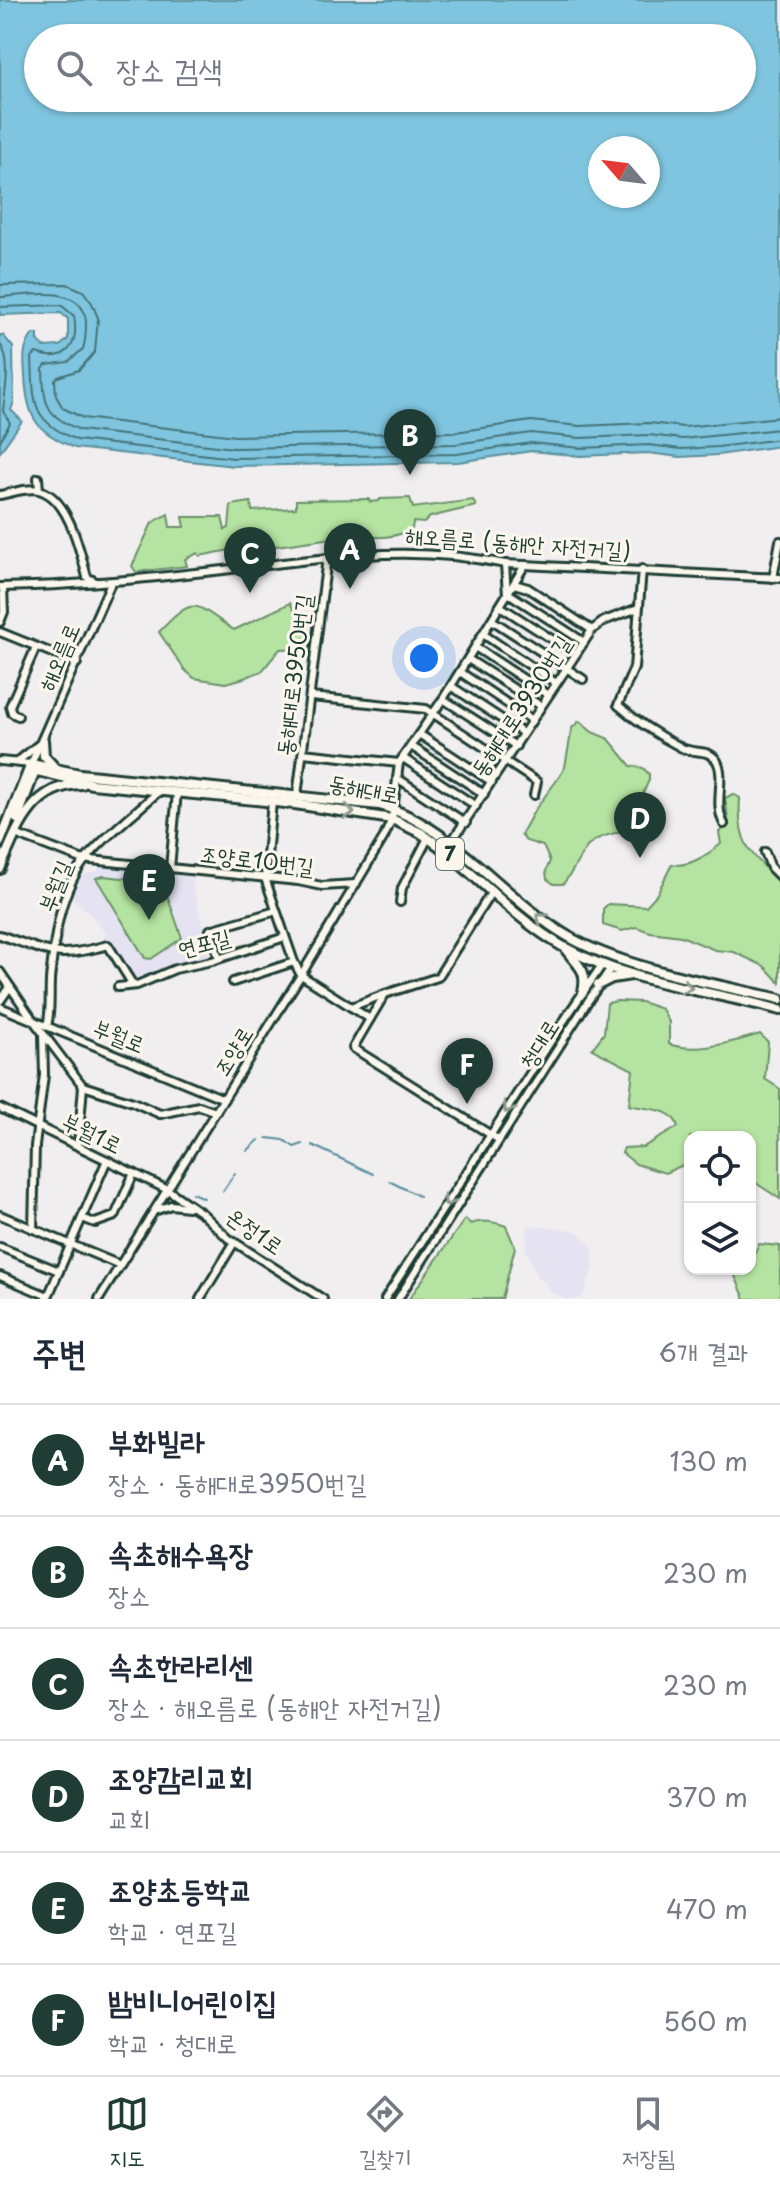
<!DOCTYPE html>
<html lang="ko">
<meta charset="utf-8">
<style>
:root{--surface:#fff;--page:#f2f2f3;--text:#1f2937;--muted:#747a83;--line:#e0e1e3;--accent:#1f3d34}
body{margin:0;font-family:"Playpen Sans","Poor Story",sans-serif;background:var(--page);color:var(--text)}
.controls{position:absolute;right:24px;bottom:24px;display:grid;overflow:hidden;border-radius:16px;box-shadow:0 2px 6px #0004}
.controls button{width:72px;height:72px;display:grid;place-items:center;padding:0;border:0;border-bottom:2px solid var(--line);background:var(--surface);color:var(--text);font:40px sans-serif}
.compass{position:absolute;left:588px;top:136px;width:72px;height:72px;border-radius:50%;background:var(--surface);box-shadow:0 2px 6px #0004;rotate:298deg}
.you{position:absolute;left:424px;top:658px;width:28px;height:28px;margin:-20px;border:6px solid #fff;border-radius:50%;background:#1a73e8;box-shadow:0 0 0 12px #1a73e833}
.badge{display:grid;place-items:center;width:52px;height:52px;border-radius:50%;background:var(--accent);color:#fff;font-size:26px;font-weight:700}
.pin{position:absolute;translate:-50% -66px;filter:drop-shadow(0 2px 4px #0008)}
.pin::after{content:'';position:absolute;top:42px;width:28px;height:24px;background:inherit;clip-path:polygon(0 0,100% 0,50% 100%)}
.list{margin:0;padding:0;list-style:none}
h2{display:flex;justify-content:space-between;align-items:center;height:104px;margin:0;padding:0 32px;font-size:34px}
h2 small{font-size:26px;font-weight:400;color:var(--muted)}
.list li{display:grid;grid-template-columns:52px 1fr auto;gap:24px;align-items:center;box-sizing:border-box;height:112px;padding:0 32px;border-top:2px solid var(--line)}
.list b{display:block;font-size:30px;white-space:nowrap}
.list p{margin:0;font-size:26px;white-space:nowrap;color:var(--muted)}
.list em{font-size:26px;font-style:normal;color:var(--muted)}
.icon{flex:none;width:44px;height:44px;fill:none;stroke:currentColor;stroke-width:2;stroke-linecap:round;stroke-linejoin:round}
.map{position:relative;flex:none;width:780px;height:1299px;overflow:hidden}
.search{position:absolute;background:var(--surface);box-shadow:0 2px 6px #0004;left:24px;right:24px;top:24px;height:88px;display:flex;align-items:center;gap:20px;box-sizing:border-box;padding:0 28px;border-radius:44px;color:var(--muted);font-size:30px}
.sheet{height:776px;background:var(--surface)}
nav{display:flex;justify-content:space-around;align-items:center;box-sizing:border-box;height:112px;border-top:2px solid var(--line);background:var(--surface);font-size:22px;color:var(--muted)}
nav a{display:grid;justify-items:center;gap:4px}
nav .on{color:var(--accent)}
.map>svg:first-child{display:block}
</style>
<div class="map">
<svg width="780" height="1299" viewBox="0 0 780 1299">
<rect width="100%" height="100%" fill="#f1eeef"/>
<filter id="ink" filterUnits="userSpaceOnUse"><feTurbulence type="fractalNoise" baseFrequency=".0125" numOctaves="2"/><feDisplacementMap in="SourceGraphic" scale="16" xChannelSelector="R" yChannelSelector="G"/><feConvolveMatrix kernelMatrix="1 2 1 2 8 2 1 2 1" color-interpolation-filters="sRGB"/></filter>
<g filter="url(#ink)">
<g fill="#e5e3f2">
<path d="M99 866 196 875 192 884 210 949 207 957 133 981 111 943 107 944 103 938 106 934 93 917 69 894 70 889 85 874 98 871Z"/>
<path d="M527 1226 569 1229 578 1232 592 1247 594 1267 581 1299H565L551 1292 545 1282 538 1278 526 1251Z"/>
</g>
<g fill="#b5e3a1" stroke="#6a906a" stroke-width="2">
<path d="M410 498 413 508 473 500 476 506 430 517 424 523 413 522 412 529C397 537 377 540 360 534L249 550 238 546 230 550 200 556 198 553 185 559 187 566 136 572 132 566 152 523 168 514 170 527H185L183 517H222L225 530 229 528 231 505 251 502 252 511 296 508V500L369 499 370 502 379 501 380 499Z"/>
<path d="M290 603 311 640 310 648 280 649 262 671 244 678 226 683 194 678 184 669 159 632C196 593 194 604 234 630Z"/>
<path d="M579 721 592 732 609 739 631 766 643 768 649 774V780L627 830C615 833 598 836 589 845 581 852 574 872 563 884H554L547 879 546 871 550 861 543 846 526 841 521 835 534 811 560 776 565 767 572 728Z"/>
<path d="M733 794 740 798C737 842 748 852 780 881V983L764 966 734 952 715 950 681 936 650 932 636 927 622 931 603 925V909L608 904 646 906 657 894 672 864C689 868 708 854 721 844L719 832 729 825 725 798Z"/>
<path d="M104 876 159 882 158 889 166 892 182 938 151 959 145 958 96 878Z"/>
<path d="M617 1001 641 1002 662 1009 669 1022V1044C697 1054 732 1042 760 1034L768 1042 765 1079 780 1089V1199L750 1179V1137H690V1162L665 1173 636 1164 622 1153 624 1148 643 1147 678 1127C673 1107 647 1110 629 1105L633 1070 592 1049 604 1033 607 1003Z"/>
<path d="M465 1219 471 1224C482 1219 495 1222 506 1226L515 1247 502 1299H409Z"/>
<path d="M759 1244 780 1246V1299H745L732 1269H750V1251L755 1253Z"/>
</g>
<g fill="#7fc5df" stroke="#598f9b" stroke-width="2" fill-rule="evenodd">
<path d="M0 0H780V446L718 455 680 457 648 453 580 456 532 451 458 462 234 466 75 448C36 432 27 418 25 376 24 359 22 348 33 334H38V340L44 347 60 346 68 339V319L61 313 0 315ZM38 38H742V98H38ZM600 148H648V196H600Z"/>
<path d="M0 335H3L13 347 14 402 11 410 22 421 0 452Z"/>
</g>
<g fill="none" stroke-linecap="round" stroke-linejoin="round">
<g stroke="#457378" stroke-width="2">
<path d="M0 285 67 284 83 291 92 303 98 318 95 352 79 370 58 377 55 380 56 396 63 408 83 418 235 436 455 432 531 421 580 426 649 423 684 427 780 417"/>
<path d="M0 297C27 296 85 282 86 323 86 332 86 340 83 349L68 362 46 365 43 369C44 404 45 416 80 430L234 448 456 444 531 433 580 438 649 435 682 439 780 429"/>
<path d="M0 307 61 305 74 316C79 344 68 364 36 353L32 357C34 402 30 421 77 440L234 458 457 454 531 443 580 448 649 445 681 449 718 447 780 439"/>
<path d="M0 344C12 359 5 393 3 411L10 423 0 441"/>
</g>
<g stroke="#598f9b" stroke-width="2">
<path d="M267 1138 284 1140 294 1147 303 1144"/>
<path d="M312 1145 373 1174"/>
<path d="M247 1151 259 1140"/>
<path d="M389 1181 419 1196"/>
<path d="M223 1191 235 1173"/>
<path d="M192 1193 204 1198"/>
</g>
<defs>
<g id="minor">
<path d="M38 478 39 490"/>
<path d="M0 495C12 493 27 487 39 490 69 498 80 551 87 577L96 582"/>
<path d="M505 564 507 595"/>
<path d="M642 569 634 668 618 705C636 721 661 737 682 748 693 754 709 748 717 761 726 778 713 803 724 824"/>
<path d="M773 578 780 541"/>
<path d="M514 584 528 588 592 630"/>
<path d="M0 587C84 586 167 576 250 567 340 556 415 545 505 564L780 578"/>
<path d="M508 593 584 642"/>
<path d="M500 606 575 654"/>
<path d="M492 620 583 679"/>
<path d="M0 622 4 612 3 587"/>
<path d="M0 632 77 663"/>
<path d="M483 634 556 683"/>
<path d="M475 647 548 695"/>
<path d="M468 659 541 706"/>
<path d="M460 672 532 720"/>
<path d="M451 686 523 733"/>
<path d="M311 697 426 709 537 782 534 795"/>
<path d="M443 699 516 746"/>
<path d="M18 716 12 713 10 706 36 647"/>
<path d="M419 734 492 782"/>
<path d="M411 746 484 794"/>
<path d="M303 753 399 763"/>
<path d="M403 758 476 806"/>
<path d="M0 761 31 764 111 583"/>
<path d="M17 762 38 745"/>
<path d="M397 778 466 823"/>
<path d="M297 796 327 558"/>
<path d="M272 802 265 878 294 962 301 975 370 1019 385 994 438 977 492 891"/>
<path d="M15 834 81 859 298 881 322 886 356 884"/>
<path d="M450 844 592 630 604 621 638 608"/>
<path d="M765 852 771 868 780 877"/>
<path d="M170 868 177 792"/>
<path d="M400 902 402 888 428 838"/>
<path d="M0 935C50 952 54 960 108 945L133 985"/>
<path d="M219 958 210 930 276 911"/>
<path d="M0 972 33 1020 83 1086 133 1102 160 1114 199 1106 216 1112"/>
<path d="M233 982 294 962"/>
<path d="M118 987 137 985 175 969 212 961 285 937"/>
<path d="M0 1001 10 987"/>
<path d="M0 1007 224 1099"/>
<path d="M351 1007 385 994"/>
<path d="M370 1019 353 1048 499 1140"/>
<path d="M47 1026C52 1008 48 989 51 971 55 933 61 889 86 859 107 834 135 813 159 791"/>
<path d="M0 1108 168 1190 203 1214 228 1238 323 1299"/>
<path d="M78 1146 83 1086"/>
<path d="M157 1210 171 1205 188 1207"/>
<path d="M0 1215 120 1265"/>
<path d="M82 1218 95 1223 115 1216 134 1173"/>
<path d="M33 1229 35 1146 44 1075 43 1034"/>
<path d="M0 1247 59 1271"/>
<path d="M0 1276 48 1296"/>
<path d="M47 1299 107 1160"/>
<path d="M99 1299 301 975 384 837 392 819 399 763 443 699 525 565"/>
<path d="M200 1299 234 1243"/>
<path d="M385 1299 569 1013 602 965"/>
<path d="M398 1299 588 1001 611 968"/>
</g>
<g id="major">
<path d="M43 740 44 756 54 767"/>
<path d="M29 769 92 784 295 804 392 819 421 833 438 845C479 878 517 920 562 946 628 983 708 990 780 1010"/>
<path d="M17 819 36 768"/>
<path d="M0 842 31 764 80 774 379 805C449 823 506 901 569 937 625 969 716 984 780 999"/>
<path d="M0 869C17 830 31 785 82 784"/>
<path d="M567 951C579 966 588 971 583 992"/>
<path d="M598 985 612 978 631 975"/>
</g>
</defs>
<use href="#minor" stroke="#1f3d34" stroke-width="12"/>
<use href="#major" stroke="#1f3d34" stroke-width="14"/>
<use href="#minor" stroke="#fbf7ec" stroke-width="6"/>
<use href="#major" stroke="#fbf7ec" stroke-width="8"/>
</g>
<defs><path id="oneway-chevron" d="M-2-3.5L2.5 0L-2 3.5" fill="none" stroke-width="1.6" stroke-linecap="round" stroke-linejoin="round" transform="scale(2)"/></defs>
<g stroke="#8d9a90">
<use href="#oneway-chevron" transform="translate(349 812) rotate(9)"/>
<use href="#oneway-chevron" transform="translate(541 918) rotate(-142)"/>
<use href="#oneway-chevron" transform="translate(687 987) rotate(14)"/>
<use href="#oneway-chevron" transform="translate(508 1108) rotate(123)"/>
<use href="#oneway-chevron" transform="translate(448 1201) rotate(123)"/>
</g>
</g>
<g text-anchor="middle" stroke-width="6" stroke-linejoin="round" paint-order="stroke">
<rect fill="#fbf7ec" stroke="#61756b" stroke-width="2" x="436" y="838" width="28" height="32" rx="6"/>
<g font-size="20" font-weight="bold" fill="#1f3d34">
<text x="450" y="861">7</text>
</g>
<g font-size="22" fill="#1f3d34" stroke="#fbf7ec">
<text transform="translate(518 543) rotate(4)" y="8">해오름로 (동해안 자전거길)</text>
<text transform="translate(59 657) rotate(-67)" y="8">해오름로</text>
<text transform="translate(294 675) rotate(-83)" y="8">동해대로3950번길</text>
<text transform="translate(521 706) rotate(-57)" y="8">동해대로3930번길</text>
<text transform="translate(364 789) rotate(11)" y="8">동해대로</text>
<text transform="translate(257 860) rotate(7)" y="8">조양로10번길</text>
<text transform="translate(55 886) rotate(-68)" y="8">부월길</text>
<text transform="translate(204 943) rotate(-15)" y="8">연포길</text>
<text transform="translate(119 1036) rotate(22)" y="8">부월로</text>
<text transform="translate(539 1044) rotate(-58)" y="8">청대로</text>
<text transform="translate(233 1051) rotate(-58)" y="8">조양로</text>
<text transform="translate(92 1133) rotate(26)" y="8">부월1로</text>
<text transform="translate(255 1231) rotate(35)" y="8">온정1로</text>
</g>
</g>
</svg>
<div class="controls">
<button><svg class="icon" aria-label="locate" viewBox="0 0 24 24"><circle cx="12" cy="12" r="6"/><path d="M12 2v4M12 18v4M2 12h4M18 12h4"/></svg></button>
<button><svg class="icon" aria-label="layers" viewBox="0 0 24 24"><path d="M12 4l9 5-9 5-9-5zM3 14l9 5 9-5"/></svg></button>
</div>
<svg class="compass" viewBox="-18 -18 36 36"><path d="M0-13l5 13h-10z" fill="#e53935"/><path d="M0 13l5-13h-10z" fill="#747a83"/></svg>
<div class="you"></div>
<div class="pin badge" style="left:350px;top:589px">A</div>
<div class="pin badge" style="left:410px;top:475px">B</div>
<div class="pin badge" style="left:250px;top:593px">C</div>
<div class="pin badge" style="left:640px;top:858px">D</div>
<div class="pin badge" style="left:149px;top:920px">E</div>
<div class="pin badge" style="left:467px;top:1104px">F</div>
<div class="search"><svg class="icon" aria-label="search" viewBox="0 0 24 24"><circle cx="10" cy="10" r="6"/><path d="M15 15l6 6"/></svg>장소 검색</div>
</div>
<section class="sheet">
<h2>주변<small>6개 결과</small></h2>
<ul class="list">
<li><span class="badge">A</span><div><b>부화빌라</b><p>장소 · 동해대로3950번길</p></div><em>130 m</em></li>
<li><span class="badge">B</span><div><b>속초해수욕장</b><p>장소</p></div><em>230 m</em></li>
<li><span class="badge">C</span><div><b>속초한라리센</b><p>장소 · 해오름로 (동해안 자전거길)</p></div><em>230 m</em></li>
<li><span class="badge">D</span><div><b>조양감리교회</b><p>교회</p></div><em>370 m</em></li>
<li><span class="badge">E</span><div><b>조양초등학교</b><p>학교 · 연포길</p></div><em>470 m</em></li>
<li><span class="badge">F</span><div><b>밤비니어린이집</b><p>학교 · 청대로</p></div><em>560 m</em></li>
</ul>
</section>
<nav>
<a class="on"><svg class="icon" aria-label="map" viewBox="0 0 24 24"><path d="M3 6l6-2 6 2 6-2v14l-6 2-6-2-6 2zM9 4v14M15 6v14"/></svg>지도</a>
<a><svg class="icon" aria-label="directions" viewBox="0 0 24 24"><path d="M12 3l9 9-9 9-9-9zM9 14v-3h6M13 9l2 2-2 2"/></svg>길찾기</a>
<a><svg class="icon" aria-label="saved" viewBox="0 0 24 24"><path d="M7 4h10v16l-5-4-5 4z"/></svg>저장됨</a>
</nav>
